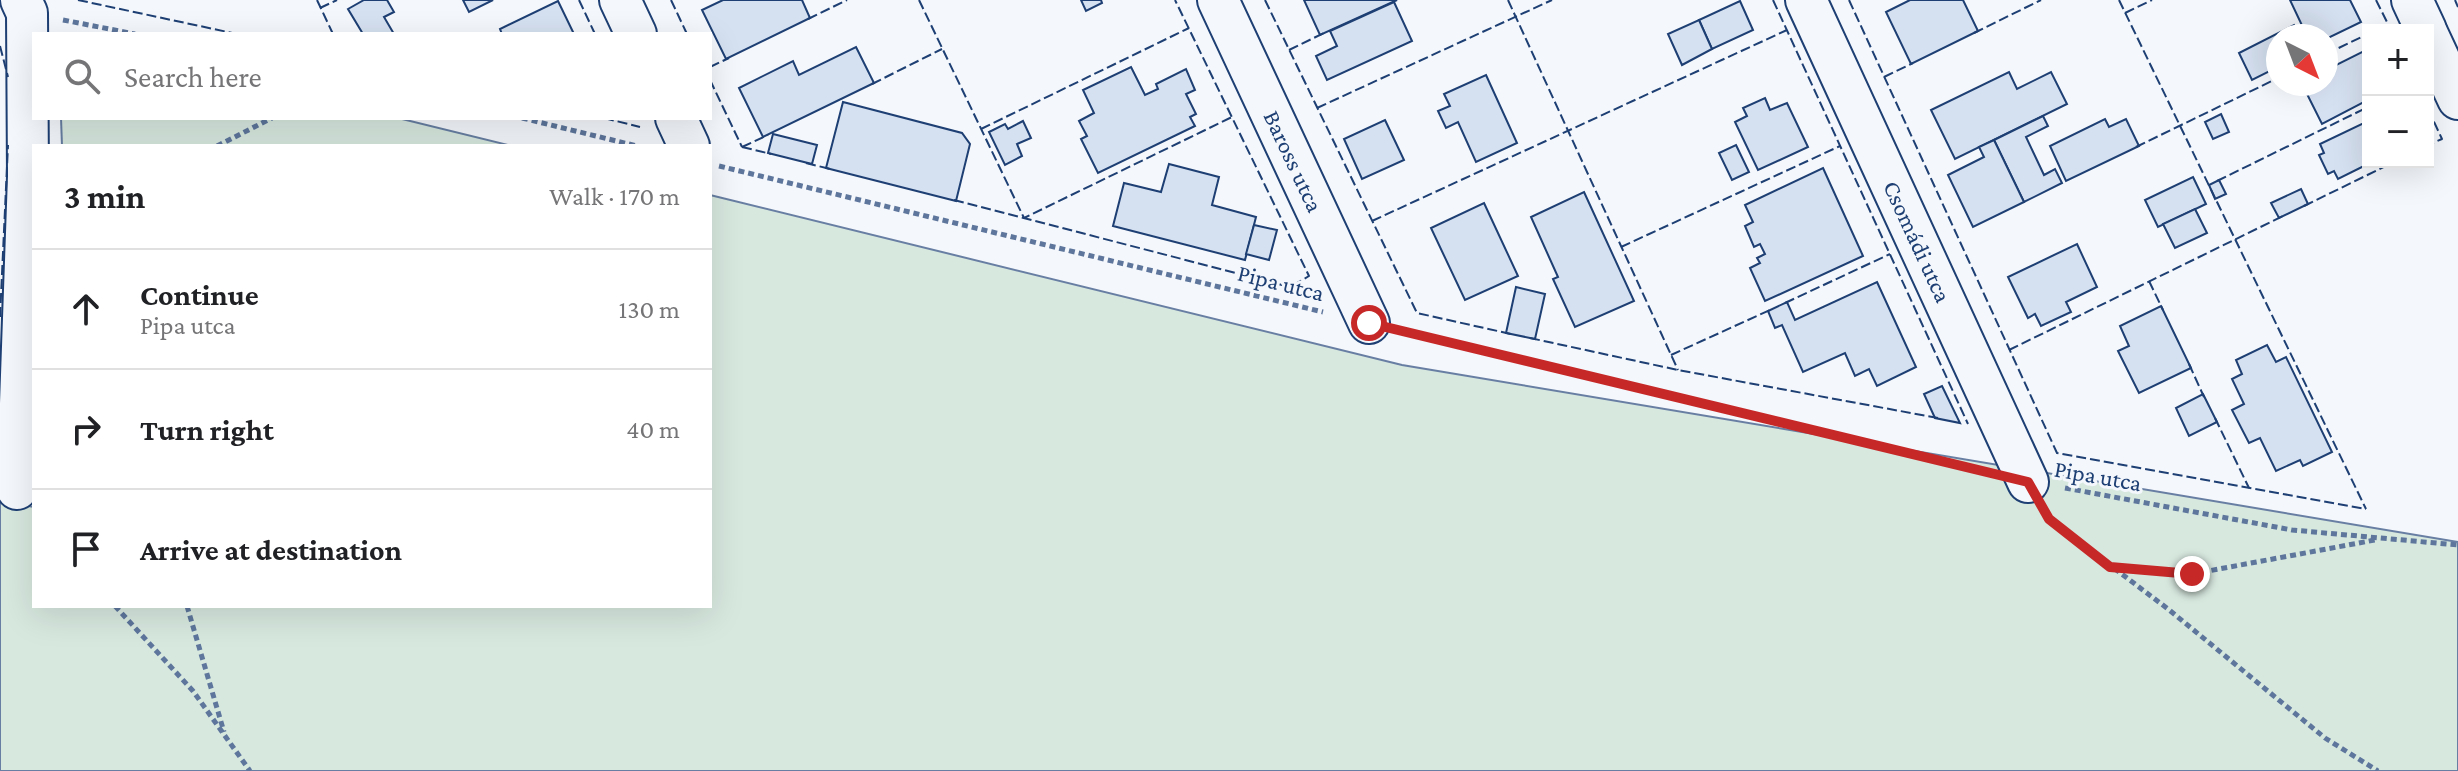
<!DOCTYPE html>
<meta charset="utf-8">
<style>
:root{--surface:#fff;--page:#f2f2f2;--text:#202124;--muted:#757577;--line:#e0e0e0}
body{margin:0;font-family:"Crimson Pro",serif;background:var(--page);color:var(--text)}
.controls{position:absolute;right:24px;top:24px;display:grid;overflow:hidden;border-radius:0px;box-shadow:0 8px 32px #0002}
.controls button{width:72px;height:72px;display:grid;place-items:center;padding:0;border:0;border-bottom:2px solid var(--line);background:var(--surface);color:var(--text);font:40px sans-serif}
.compass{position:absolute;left:2266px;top:24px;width:72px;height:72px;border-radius:50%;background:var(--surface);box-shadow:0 8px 32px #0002;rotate:138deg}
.stop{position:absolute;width:24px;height:24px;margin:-18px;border:6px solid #c62828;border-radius:50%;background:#fff}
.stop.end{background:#c62828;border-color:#fff;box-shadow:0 2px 8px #0008}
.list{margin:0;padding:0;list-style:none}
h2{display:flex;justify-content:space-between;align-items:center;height:104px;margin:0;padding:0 32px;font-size:34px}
h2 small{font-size:26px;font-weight:400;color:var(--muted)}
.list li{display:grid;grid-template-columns:52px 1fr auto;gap:24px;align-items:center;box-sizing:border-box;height:120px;padding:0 32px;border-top:2px solid var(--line)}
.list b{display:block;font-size:30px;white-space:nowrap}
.list p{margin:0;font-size:26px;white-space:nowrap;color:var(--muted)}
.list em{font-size:26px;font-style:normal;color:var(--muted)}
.icon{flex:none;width:44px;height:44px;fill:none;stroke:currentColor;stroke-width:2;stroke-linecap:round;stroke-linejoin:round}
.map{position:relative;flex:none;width:2458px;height:771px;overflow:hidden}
.search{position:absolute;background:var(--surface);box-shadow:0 8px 32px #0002;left:32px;top:32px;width:680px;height:88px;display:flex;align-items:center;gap:20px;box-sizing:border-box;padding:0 28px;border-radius:0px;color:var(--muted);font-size:30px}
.panel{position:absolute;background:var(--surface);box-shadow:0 8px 32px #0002;left:32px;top:144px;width:680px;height:464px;border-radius:0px}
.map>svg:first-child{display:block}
</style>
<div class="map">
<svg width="2458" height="771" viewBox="0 0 2458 771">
<rect width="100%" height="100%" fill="#f4f7fb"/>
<g fill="#d7e8df" stroke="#687fa3" stroke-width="2">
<path d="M61 118H398L512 146H62Z"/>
<path d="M710 195 1402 365 2458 542V771H0V501L34 507V606H710Z"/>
</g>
<g fill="#d5e0f0" stroke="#1d3f73" stroke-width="2">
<path d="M364 0H387L394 12 384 17 394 34H363L348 9Z"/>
<path d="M463 0H493L469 12Z"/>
<path d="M723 0H802L810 18 726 59 702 10Z"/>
<path d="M1081 0H1101L1102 3 1086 11Z"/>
<path d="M1304 0H1397L1320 35Z"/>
<path d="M1910 0H1963L1978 31 1911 64 1886 12Z"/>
<path d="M2290 0H2350L2361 22 2326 39V36H2307Z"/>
<path d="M558 1 574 34H502L500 29Z"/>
<path d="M1740 1 1753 30 1712 49 1699 20Z"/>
<path d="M1394 2 1412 41 1327 80 1316 56 1337 46 1330 31Z"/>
<path d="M1699 20 1712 49 1682 65 1668 34Z"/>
<path d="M2294 25 2299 36H2278V67L2252 80 2239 53Z"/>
<path d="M856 47 874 83 763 137 739 88 793 61 799 75Z"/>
<path d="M2368 49V100L2322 124 2302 84H2326V70Z"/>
<path d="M1131 67 1145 95 1158 89 1156 84 1186 69 1195 90 1186 94 1196 114 1190 117 1195 126 1098 173 1081 139 1087 136 1079 121 1094 113 1083 90Z"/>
<path d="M2009 72 2017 89 2051 72 2067 104 1955 159 1931 110Z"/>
<path d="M1486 75 1517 143 1476 162 1458 122 1446 128 1438 111 1450 106 1444 94Z"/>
<path d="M1765 98 1770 110 1787 103 1808 147 1758 170 1735 122 1747 116 1743 108Z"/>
<path d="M843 102 962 133 970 144 956 201 826 168Z"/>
<path d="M2221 114 2229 132 2213 139 2205 122Z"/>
<path d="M2043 116 2048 126 2026 137 2044 175 2055 169 2062 183 2024 202 1994 140Z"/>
<path d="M2105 119 2109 127 2126 119 2139 146 2066 181 2050 146Z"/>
<path d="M1385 120 1404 160 1362 179 1344 139Z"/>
<path d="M1023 121 1031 138 1017 144 1022 156 1005 165 989 132 1005 124 1008 129Z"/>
<path d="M2368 121V162H2372L2338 179 2334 171 2328 174 2319 155 2324 153 2320 144Z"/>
<path d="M773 134 817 145 812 164 768 153Z"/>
<path d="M1994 140 2024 202 1973 227 1948 175 1984 157 1979 147Z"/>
<path d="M1736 145 1749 172 1732 180 1719 153Z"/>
<path d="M1169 164 1219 177 1212 205 1256 217 1245 260 1113 226 1124 183 1161 192Z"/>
<path d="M1823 168 1863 256 1765 301 1750 268 1760 263 1757 258 1765 254 1760 244 1754 247 1745 226 1753 222 1745 205Z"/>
<path d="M2193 177 2206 204 2158 227 2145 200Z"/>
<path d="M2219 180 2226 194 2215 199 2209 185Z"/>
<path d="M2301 189 2308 204 2279 218 2271 203Z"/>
<path d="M1584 192 1634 301 1575 327 1553 279 1558 277 1531 217Z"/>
<path d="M1484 203 1518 276 1465 300 1431 228Z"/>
<path d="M2195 209 2207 233 2175 248 2163 224Z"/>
<path d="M1254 225 1277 230 1269 260 1246 254Z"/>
<path d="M2077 244 2097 287 2066 302 2071 312 2041 326 2035 314 2028 318 2008 277Z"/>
<path d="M1877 282 1916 367 1877 386 1869 369 1855 376 1845 353 1803 372 1782 325 1775 328 1768 311 1787 302 1795 320Z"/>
<path d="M1516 287 1545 294 1535 339 1506 333Z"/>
<path d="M2161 306 2191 368 2139 393 2118 351 2129 346 2120 326Z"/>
<path d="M2267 345 2276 362 2286 357 2332 452 2303 466 2300 460 2276 471 2260 438 2249 443 2232 410 2244 404 2232 379 2242 374 2236 360Z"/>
<path d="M1942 386 1960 423 1935 418 1924 394Z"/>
<path d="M2203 394 2217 422 2189 436 2176 408Z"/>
</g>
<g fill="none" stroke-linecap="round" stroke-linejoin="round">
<defs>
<g id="minor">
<path d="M620 0 636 34"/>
<path id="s1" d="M1218 0 1369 323"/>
<path id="s2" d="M1806 0 2028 482"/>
<path d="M2412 0 2426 30"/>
<path d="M2428 35 2458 99"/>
<path d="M676 118 689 146"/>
<path d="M17 489 28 176 27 13 21 0"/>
</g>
</defs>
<use href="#minor" stroke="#1d3f73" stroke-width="44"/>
<g stroke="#5e769c" stroke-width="5" stroke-dasharray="6 4" stroke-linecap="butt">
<path d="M63 20 135 34"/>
<path d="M522 118 637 146"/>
<path d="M217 146 272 118"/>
<path d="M719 166 1323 312"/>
<path d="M1403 331 1981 470"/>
<path d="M2065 488 2292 530 2458 545"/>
<path d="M2045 512 2049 519 2168 609 2325 738 2378 771"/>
<path d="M2112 568 2192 574 2375 540"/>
<path d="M115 606 193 691 250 771"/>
<path d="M187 606 224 732"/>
</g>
<use href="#minor" stroke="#f4f7fb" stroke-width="40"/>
<g stroke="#1d3f73" stroke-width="2" stroke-dasharray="10 4" stroke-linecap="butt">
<path d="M78 0 237 34"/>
<path d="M317 0 333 34"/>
<path d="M579 0 595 34"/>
<path d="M671 0 687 34"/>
<path d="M919 0 1024 218 1232 117"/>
<path d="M1265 0 1417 313 1511 334"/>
<path d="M1508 0 1678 370"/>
<path d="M1773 0 1968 424"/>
<path d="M1849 0 2057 453 2366 509"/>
<path d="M2119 0 2366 509"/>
<path d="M2376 0 2391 30"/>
<path d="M2455 0 2458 7"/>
<path d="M320 8 337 0"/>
<path d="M2125 13 2152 0"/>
<path d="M808 19 847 0"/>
<path d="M2376 30 2388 24"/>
<path d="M1974 33 2041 0"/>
<path d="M0 46 8 77"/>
<path d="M1289 50 1324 33"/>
<path d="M2326 54 2368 34"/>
<path d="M710 67 729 58"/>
<path d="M1884 77 1913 63"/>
<path d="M710 80 742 147"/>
<path d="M872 84 942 49"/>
<path d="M1317 108 1552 0"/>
<path d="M2428 109 2442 139 2428 145"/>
<path d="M604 118 640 127"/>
<path d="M981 129 1189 28"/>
<path d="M742 147 771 154"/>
<path d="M742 147 768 135"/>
<path d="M2136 147 2278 78"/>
<path d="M806 163 830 169"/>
<path d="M2217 181 2368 107"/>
<path d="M954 200 1290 287 1309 276 1175 0"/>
<path d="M2304 206 2394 162"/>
<path d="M1372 221 1787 30"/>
<path d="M1621 247 1840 146"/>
<path d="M2149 281 2163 310"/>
<path d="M1785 303 1890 254"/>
<path d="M0 317 8 145"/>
<path d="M1530 338 1678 370 1938 418"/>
<path d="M2009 350 2283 216"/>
<path d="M1671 355 1770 310"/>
<path d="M2189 364 2204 397"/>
<path d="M2215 418 2249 488"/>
</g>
</g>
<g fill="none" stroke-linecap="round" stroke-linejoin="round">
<path stroke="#c62828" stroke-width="10" d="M1369 323 2028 482 2049 519 2110 567 2192 574"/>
</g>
<g text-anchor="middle" stroke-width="6" stroke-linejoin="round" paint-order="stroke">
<g font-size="24" fill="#1d3f73" stroke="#f4f7fb">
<text dy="8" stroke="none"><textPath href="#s1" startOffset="178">Baross utca</textPath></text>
<text dy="8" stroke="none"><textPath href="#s2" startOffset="266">Csomádi utca</textPath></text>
<text transform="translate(1281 283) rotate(14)" y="8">Pipa utca</text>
<text transform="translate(2098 476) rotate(10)" y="8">Pipa utca</text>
</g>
</g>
</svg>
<div class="controls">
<button>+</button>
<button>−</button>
</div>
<svg class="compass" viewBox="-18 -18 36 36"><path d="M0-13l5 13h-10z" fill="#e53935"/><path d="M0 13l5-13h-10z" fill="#757577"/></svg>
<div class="stop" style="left:1369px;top:323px"></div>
<div class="stop end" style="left:2192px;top:574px"></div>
<div class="search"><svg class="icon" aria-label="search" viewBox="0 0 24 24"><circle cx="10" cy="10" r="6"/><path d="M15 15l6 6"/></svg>Search here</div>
<section class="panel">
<h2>3 min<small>Walk · 170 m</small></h2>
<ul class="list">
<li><svg class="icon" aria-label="ahead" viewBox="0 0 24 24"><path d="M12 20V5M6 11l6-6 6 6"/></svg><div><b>Continue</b><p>Pipa utca</p></div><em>130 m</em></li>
<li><svg class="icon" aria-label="right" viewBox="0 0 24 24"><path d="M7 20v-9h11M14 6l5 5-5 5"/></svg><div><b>Turn right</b></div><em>40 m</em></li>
<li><svg class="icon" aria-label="arrive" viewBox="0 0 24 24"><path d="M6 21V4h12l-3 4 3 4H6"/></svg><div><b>Arrive at destination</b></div></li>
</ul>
</section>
</div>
